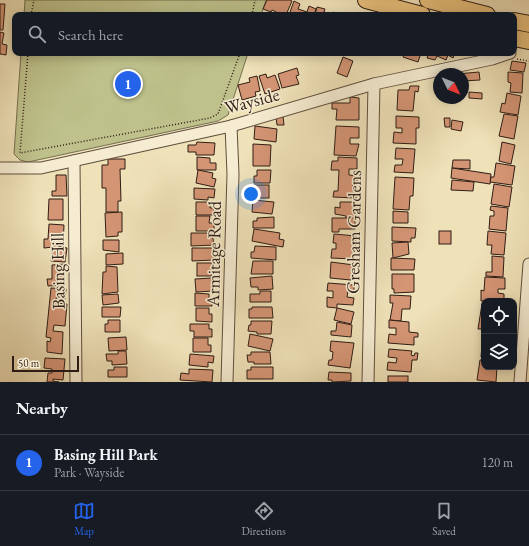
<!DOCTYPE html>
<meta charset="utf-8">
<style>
:root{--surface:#171b24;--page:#242831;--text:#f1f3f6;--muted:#9ea1a6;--line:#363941;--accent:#2563eb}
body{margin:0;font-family:"EB Garamond",serif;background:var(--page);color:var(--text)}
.controls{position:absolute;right:12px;bottom:12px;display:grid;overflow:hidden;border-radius:8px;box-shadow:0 2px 10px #0003}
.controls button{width:36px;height:36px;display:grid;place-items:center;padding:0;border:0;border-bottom:1px solid var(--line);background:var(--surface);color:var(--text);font:20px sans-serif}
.compass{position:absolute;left:433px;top:68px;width:36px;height:36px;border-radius:50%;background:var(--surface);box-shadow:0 2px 10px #0003;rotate:133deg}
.scale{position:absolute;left:12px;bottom:10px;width:67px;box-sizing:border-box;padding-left:4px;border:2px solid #2f1d15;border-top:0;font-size:11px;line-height:14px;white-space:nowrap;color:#2f1d15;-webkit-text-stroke:3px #f5ecd1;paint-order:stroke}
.you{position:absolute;left:251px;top:194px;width:14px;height:14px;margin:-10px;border:3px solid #fff;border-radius:50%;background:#1a73e8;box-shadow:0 0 0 6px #1a73e833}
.badge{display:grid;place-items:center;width:26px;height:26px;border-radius:50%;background:var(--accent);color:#fff;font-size:13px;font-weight:700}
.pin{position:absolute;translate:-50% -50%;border:2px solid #fff;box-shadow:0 1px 4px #0006}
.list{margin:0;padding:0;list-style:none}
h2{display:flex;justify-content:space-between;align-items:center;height:52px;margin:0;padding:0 16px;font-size:17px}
h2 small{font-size:13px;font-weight:400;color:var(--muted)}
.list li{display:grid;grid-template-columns:26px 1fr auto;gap:12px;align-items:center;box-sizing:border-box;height:56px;padding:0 16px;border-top:1px solid var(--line)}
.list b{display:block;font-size:15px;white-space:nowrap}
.list p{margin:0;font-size:13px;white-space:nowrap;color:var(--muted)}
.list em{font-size:13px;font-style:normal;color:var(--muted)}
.icon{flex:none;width:22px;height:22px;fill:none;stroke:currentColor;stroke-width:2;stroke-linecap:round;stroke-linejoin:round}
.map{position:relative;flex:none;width:529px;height:382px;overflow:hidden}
.search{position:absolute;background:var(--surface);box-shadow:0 2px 10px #0003;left:12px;right:12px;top:12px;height:44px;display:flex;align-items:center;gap:10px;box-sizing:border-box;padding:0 14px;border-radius:8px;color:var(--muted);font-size:15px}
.sheet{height:108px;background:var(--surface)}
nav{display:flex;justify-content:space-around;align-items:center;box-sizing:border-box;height:56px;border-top:1px solid var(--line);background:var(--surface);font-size:11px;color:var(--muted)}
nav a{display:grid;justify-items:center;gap:2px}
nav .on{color:var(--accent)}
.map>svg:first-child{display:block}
</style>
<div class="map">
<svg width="529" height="382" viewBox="0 0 529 382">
<rect width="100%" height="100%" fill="#efe1b8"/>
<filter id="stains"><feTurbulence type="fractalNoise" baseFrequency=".005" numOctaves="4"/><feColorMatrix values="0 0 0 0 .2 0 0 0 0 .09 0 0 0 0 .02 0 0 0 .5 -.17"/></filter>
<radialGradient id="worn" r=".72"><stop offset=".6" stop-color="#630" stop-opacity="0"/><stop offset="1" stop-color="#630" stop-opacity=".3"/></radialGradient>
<g fill="#bec18b" stroke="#766f50">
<path d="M25 0H266L261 15H24Z"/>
<path d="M21 53H248L228 115 218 121 28 162 20 160 14 154Z"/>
</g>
<g fill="#d49575" stroke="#2f1d15">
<path d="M267 0H290L292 1 286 15H277L278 13 272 10 271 12 263 9Z"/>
<path d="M294 1 300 4 298 9 307 12 309 6 316 9 314 15H289Z"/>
<path d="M0 4H5L3 30H0Z"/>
<path d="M317 7 325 9 324 12 332 15 333 12 339 15H315Z"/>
<path d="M0 32 4 33 2 44 7 45 6 55 0 54Z"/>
<path d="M405 53H421L418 62 403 57Z"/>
<path d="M429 53H455L453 58 448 55 446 60 437 56 435 60 427 58Z"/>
<path d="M343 57 353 61 347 77 337 73Z"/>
<path d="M512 61 526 63 524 72 510 70Z"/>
<path d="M297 68 299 75 296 76 299 84 282 88 278 74Z"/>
<path d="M479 72 480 80 463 81V74H457Z"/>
<path d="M508 72 523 73 522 93 510 92 511 83 508 82Z"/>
<path d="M266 74 267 78 275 75 280 89 265 94 259 76Z"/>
<path d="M257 76 260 91 255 92 256 96 242 100 238 85 250 82 249 78Z"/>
<path d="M410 86H419L418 92 415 91 413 111 397 110 398 90H409Z"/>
<path d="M469 92 482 93V99L469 98Z"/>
<path d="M507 93 521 96 518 115 500 112 502 103 505 104Z"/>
<path d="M350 97 359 98V120H336L337 109H332V103H350Z"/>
<path d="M504 114 518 116 514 139 499 136Z"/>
<path d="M283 116 284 125H277L276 117Z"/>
<path d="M396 116 419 117V128H416V144L393 143 394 132 402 133V128H396Z"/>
<path d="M444 118H450V127H445Z"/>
<path d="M452 120 463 122 461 131 451 129Z"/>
<path d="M255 126 277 129 276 142 254 139Z"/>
<path d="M336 126 359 127V138H350V144H359L356 156 334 155Z"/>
<path d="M197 142 215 143 214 155H196V152H188V145H196Z"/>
<path d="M502 142 515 145 511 164 499 161Z"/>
<path d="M253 144 271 145 270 166H253Z"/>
<path d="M396 148 415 149 413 173 394 172 395 165H402L403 159H395Z"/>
<path d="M197 157 210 158V163H216V170H197Z"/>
<path d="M338 157 357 158V169H349V175L357 176V185H353V190L357 191 356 198 333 197 334 191H338L339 170H331L332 161H338Z"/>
<path d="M108 159H125V169H120L121 201H118V212H106V188H102V165H108Z"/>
<path d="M453 160H470V169L452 168Z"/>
<path d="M496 163 515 166 512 185 490 182 491 177H494Z"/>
<path d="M452 168 491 174 490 184 451 178Z"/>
<path d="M198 170 213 173 212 178 216 179 214 187 196 183Z"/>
<path d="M257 170H271L270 183H254V176H257Z"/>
<path d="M56 175H66L67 196H52V191H56Z"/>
<path d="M395 177 414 178 413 196H410L409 210 393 209Z"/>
<path d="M452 180 474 182 473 191 451 190Z"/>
<path d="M494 184 512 187 509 207 491 204Z"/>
<rect x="253" y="185" width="16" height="13"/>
<path d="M194 188 215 189 214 198 208 197V200L194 199Z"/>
<path d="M49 199H63V220H48Z"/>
<path d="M253 200 274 202 272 214 252 212Z"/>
<path d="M196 202H210V208H214V215H196Z"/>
<path d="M340 202H355V218H346V216L335 214V207L340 208Z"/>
<path d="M491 206 508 208 506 231 489 229 490 216H494V211L490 210Z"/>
<path d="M393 211 408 212V223H393Z"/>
<path d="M122 212V232H118V236L106 237 105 213Z"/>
<path d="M196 216H210L209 223H214V231H196Z"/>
<path d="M274 217V228H253V221H257V218Z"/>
<path d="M332 218H355V229H339V232H332Z"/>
<path d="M49 224 64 225 63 246 44 248V239H48Z"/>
<path d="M392 227 416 228 415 238H411V242L392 241Z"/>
<path d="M254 229 280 233 279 239 284 240 283 247 252 241Z"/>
<rect x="439" y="231" width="12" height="13"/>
<path d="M488 231 506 233 504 255 491 254 492 245H487Z"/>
<path d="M191 233H212L214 245 191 246Z"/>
<path d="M334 234 356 236 354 259 331 258 332 249H336V243H333Z"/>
<path d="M103 240H119V252L103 250Z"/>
<path d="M408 242 409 254 393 258 392 243Z"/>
<path d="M53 245 67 248 65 262 51 261Z"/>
<path d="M255 246 276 247V260L251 258V252H254Z"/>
<path d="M192 248H213V260L192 261Z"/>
<path d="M123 253V264L106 265V254Z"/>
<path d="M492 256 504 257 503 277 486 276V272H492Z"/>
<path d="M391 258 415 259 414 270H391Z"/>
<path d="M253 261H273V274H251Z"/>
<path d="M331 262 354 265 351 280 330 278Z"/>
<rect x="197" y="263" width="15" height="13"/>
<path d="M65 264V269L63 270 64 285 48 286 47 279H52V265Z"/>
<path d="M106 266 117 267 118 292 102 294 103 272H106Z"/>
<path d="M392 274H414V292L394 293V289H392Z"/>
<path d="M272 276 273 289 258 290V287H251L250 278Z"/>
<path d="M485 277 505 278V289H498V293L504 294V301H481V290L484 291Z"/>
<path d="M212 278 213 291 196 292 195 279Z"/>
<path d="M328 283 354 285V292L348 291 347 297 354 298 353 305 337 304V308L327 307V297L333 298V291H327Z"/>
<path d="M51 288 66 289 65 299 56 298V303L67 304 65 326 54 325 53 331 63 332 62 354 47 352V341L50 342 51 338 46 337Z"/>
<path d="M260 291H271V302H250V294H260Z"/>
<path d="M195 293 209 294V299H212V306H195Z"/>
<path d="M118 294 119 303 103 305 102 295Z"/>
<path d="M390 295 411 296 410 309H402L401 321 390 320 393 303H390Z"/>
<path d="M482 304 484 305V329H478Z"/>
<path d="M102 307H121L120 317H102Z"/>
<path d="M252 307H272L273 318H249V309H252Z"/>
<path d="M196 308H209V314H212V322L196 321Z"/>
<path d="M337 308 354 312 351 324 334 320Z"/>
<path d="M108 320H120V332H105V324H108Z"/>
<path d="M389 320 409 322V332L418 333V337H414V345L388 343 389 334 396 335V328H389Z"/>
<path d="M251 321H272L271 334H257V332L248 331 249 325H251Z"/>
<path d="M337 322 352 325 351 337 331 335V331H336Z"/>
<path d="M190 324H209V329H212V337H194V331H190Z"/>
<path d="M483 332H484V357H481Z"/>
<path d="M250 334 273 339 270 351 248 346Z"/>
<path d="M126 337 127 350 109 351 108 338Z"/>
<path d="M193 338H208V345H211V352H193Z"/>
<path d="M331 341 354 343 350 368 328 365 329 360H332L333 352 330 351Z"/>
<path d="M389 349 412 351 411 355 414 356 415 353H418L417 360H412L411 372 387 370 388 362 396 363 397 358 388 357Z"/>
<path d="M118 351H126L127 364 112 365V361H107L106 354H118Z"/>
<path d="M251 352H270L271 364H254V362H248L247 355H251Z"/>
<path d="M190 354 214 356 213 363 208 362V367L189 365Z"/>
<path d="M45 358 65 359 63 380 53 379V381L59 382H47L48 373H52V369L44 368Z"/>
<path d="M480 360H484V367H497L496 382 477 380Z"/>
<path d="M114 367H127V377H108V370H114Z"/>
<path d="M251 367H273V379H247V370H251Z"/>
<path d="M189 369 213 370 212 382 180 380 181 373 189 374Z"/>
<path d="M329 372 351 373V381L332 382V380H328Z"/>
<rect x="388" y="376" width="20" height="6"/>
</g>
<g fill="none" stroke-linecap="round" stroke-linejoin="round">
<defs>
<g id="minor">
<path d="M74 161 76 382"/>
<path d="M0 168H41L231 126 374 84 492 59 510 53"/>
<path d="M227 382 233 174 231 126"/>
<path d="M368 382 374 84"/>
<path d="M520 382 529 264"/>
</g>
<g id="highway">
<path d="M366 0 422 15"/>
<path d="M428 0 487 15"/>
<path d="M514 21 529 24"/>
<path d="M514 38 529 41"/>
</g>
</defs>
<use href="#minor" stroke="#5f4e3e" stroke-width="13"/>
<use href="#highway" stroke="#2f1d15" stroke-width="18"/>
<g stroke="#2f1d15" stroke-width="1.5" stroke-dasharray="1 2" stroke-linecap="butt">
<path d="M31 15 34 0"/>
<path d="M252 15 255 0"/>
<path d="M28 53 20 153 210 118 218 114 240 53"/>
<path d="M517 59 529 61"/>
</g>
<use href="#minor" stroke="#f5ecd1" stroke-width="11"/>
<use href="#highway" stroke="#e8c07c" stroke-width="16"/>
</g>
<g text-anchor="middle" stroke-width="3" stroke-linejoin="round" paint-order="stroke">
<g font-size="18" fill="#2f1d15" stroke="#f5ecd1">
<text transform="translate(252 101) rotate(-15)" y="6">Wayside</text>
<text transform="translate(354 232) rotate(-89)" y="6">Gresham Gardens</text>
<text transform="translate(214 254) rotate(-89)" y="6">Armitage Road</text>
<text transform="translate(58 271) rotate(-91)" y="6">Basing Hill</text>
</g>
</g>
<rect width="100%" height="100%" filter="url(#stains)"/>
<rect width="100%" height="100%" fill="url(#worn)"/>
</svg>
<div class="controls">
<button><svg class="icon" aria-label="locate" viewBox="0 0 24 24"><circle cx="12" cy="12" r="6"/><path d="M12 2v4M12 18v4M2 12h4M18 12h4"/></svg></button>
<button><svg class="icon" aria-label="layers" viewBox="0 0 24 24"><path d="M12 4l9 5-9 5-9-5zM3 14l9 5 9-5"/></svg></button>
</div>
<svg class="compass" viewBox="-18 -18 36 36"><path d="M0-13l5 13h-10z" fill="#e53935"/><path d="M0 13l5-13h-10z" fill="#9ea1a6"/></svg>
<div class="scale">50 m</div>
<div class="you"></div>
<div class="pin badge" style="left:128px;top:84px">1</div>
<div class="search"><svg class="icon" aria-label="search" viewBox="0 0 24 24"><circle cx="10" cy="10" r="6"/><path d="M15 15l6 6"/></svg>Search here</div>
</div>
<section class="sheet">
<h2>Nearby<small></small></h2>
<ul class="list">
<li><span class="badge">1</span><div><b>Basing Hill Park</b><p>Park · Wayside</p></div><em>120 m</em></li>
</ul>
</section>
<nav>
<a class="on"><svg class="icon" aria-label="map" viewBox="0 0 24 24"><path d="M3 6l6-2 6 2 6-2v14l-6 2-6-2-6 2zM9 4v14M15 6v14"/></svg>Map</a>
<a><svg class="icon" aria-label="directions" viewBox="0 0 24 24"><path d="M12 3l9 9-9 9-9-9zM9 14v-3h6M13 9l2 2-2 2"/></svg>Directions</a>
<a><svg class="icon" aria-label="saved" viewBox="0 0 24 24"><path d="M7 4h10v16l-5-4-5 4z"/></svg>Saved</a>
</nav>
